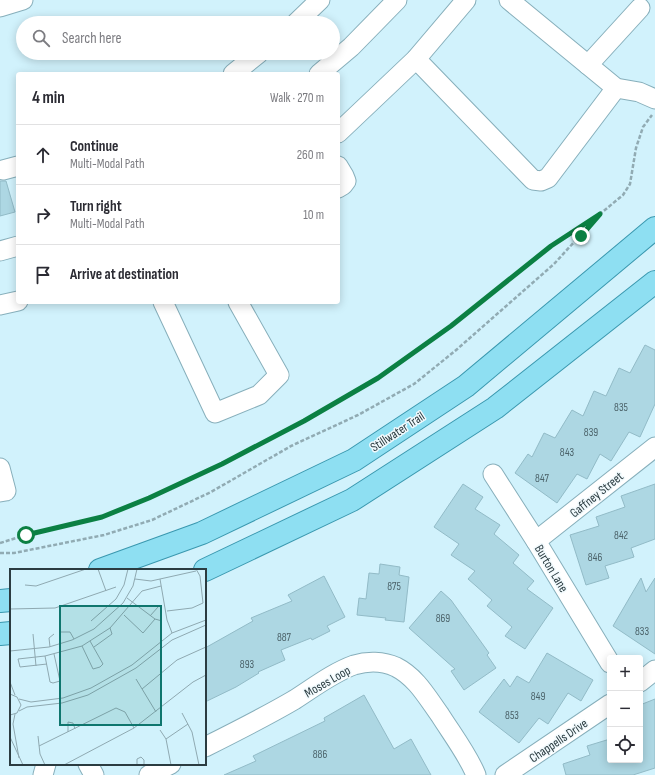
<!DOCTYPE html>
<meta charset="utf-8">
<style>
:root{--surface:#fff;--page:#f7f7f7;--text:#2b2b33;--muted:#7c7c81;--line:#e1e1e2}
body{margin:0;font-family:"Sofia Sans Condensed",sans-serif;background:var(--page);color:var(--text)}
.controls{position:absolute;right:12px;bottom:12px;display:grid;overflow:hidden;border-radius:4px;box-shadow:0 2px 10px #0003}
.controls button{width:36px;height:36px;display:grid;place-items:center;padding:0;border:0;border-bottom:1px solid var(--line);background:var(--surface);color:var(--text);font:20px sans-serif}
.stop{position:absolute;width:12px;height:12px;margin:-9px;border:3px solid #0b8043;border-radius:50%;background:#fff}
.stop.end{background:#0b8043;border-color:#fff;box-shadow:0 1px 4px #0008}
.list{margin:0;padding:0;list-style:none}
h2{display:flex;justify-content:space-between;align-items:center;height:52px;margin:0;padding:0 16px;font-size:17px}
h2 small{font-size:13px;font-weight:400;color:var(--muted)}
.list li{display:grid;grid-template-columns:26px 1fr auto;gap:12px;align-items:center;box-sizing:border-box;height:60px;padding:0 16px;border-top:1px solid var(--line)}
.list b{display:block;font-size:15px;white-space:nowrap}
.list p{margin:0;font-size:13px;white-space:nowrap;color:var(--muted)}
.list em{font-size:13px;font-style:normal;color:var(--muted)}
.icon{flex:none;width:22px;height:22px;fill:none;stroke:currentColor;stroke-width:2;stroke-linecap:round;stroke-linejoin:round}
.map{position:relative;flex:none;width:655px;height:775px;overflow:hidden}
.search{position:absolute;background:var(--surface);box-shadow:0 2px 10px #0003;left:16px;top:16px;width:324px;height:44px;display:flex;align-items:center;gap:10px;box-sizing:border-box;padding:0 14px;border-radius:22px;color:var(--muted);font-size:15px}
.panel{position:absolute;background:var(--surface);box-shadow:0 2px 10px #0003;left:16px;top:72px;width:324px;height:232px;border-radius:4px}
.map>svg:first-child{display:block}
</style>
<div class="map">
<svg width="655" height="775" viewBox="0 0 655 775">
<rect width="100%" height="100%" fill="#d1f2fc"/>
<g fill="#add7e3" stroke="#92bbc7">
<path d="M0 181H6L15 212 0 216Z"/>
<path d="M645 345 655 350V404L640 437 629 432 611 461 600 454 587 479 577 474 557 503 515 473 528 454 532 457 544 433 555 438 572 410 583 416 594 391 606 396 619 368 630 373Z"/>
<path d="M463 484 483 497 475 509 500 525 494 534 519 555 513 563 534 581 527 589 553 608 525 649 505 636 512 627 487 606 492 600 468 579 475 571 451 555 459 544 434 527Z"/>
<path d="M655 484V539L631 548 634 557 605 566 609 578 586 585 570 535 599 526 596 517 625 507 621 496Z"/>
<path d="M380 564 400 567 399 575 409 577 404 622 385 620 386 618 357 615 359 598 366 599 369 573 379 574Z"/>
<path d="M324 576 345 617 327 626 330 631 312 640 311 638 281 650 285 660 258 672 259 673 236 687 205 702V648L253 621 251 618 292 601 288 595Z"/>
<path d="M641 578 646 592 655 578V654L613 626Z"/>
<path d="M441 591 451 600 489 653 487 655 496 668 464 690 451 671 455 669 409 628Z"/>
<path d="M547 653 593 680 581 701 568 693 548 724 539 718 519 743 479 712 504 679 510 687 517 676 529 683Z"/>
<path d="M364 695 394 749 411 739 431 775H224L256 761 253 756 325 721 324 718Z"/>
<path d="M655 699V768L633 775H566L563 764 590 755 587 746 610 739V760H640V705Z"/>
</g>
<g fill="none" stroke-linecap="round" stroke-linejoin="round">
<defs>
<g id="minor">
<path d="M509 0 616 88 639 92 655 99"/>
<path d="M0 7 23 0"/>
<path d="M296 23 320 0"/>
<path d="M416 59 533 180 541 181 548 178 616 88"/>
<path d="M588 65 640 8"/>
<path d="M233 74 259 53"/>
<path d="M319 74 351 47 397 0"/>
<path d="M338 133 416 59 466 0"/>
<path d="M338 166 344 176 346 181 343 185 338 188"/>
<path d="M3 170 18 166"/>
<path d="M0 251 18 246"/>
<path d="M163 302 215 413 259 395 279 375 238 302"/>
<path d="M0 305 18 301"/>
<path d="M0 468 6 491 0 492"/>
<path d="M493 474 536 541 610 663"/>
<path d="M536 541 655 447"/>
<path d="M640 682 655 670"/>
<path d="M205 747C235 732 265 717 294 700 313 688 332 673 354 665 367 661 383 661 396 667 416 677 427 697 440 715 452 734 468 755 476 775"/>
<path d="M88 764 94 775"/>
<path d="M43 775 46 764"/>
<path d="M149 775 171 764"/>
<path d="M505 775 610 704"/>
</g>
<g id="major">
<path d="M100 570 202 533 354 460 466 386 655 228"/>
<path d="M205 570 352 500 495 408 655 282"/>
<path d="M0 601 11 600"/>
<path d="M0 634 11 633"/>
</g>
</defs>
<use href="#minor" stroke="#87afbb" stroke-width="21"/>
<use href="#major" stroke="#3a98af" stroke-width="24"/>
<g stroke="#91abb3" stroke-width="2.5" stroke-dasharray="4 2" stroke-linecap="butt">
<path d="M0 543 26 535 102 517 149 498 222 464 304 421 378 378 451 326 551 246 600 214 623 195 630 184 636 148 643 127 652 115"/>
<path d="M0 553H14L104 535 152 520 211 492 291 446 358 415 414 384 455 351 554 264 597 217"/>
</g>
<use href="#minor" stroke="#fff" stroke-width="19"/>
<use href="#major" stroke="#8edff2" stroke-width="22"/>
</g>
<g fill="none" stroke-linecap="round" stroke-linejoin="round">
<path stroke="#0b8043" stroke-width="5" d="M26 535 102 517 149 498 222 464 304 421 378 378 451 326 551 246 600 214 581 236"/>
</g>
<g text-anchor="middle" stroke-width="3" stroke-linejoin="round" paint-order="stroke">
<g font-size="11" fill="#4c636a">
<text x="621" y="411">835</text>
<text x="591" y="436">839</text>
<text x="567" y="456">843</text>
<text x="542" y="482">847</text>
<text x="621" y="539">842</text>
<text x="595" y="561">846</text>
<text x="394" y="590">875</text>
<text x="443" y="622">869</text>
<text x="642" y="635">833</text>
<text x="284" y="641">887</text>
<text x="247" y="668">893</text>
<text x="538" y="700">849</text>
<text x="512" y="719">853</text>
<text x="320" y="758">886</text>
</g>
<g font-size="13" fill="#2b3c41" stroke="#f2fafd">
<text transform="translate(397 431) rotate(-33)" y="5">Stillwater Trail</text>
<text transform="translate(596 494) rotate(-39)" y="5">Gaffney Street</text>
<text transform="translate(552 568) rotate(59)" y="5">Burton Lane</text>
<text transform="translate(327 681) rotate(-30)" y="5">Moses Loop</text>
<text transform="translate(558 740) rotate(-34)" y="5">Chappells Drive</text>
</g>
</g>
<g transform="translate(10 569)">
<rect width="196" height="196" fill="#d1f2fc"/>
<path fill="none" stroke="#8fa9b1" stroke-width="1" d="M88 0 96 22M125 10 141 12 186 2M150 10 157 51 162 64M15 16 26 17 76 0M117 29 145 50 152 52M0 40 45 39 106 18M157 42 182 39 193 34 190 7 186 0M114 46 133 64 145 50M140 47 148 38M81 52 106 30 114 16 118 0M50 63H60L64 70M23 65 26 97M72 77 83 100 90 98 93 95 80 72M40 78 39 69 44 65M84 78 102 65 100 59M0 82 39 78 62 71 84 60 113 34 123 17 127 0M35 87 40 113 43 114 50 112 44 85M37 95 10 98 8 90 35 87 72 77 100 59 132 22 151 17M126 110 146 143M0 113 5 126M132 120 167 91 196 78M0 125 7 128 11 136 7 144 0 146M9 130 21 133 53 129 81 119 122 96 162 64 196 51M9 142 17 138 52 134 78 126 126 99 162 71 196 56M172 144 182 163 189 196M5 145 3 155 9 189M150 161 156 170 161 196M58 163V153L63 154 65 160M28 167 30 185 35 196M0 168 13 196M156 170 178 155M29 177 106 139 115 143 124 159M54 196 124 159 183 113 196 106M127 196V190L131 188 134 191V196"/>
<path fill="#0f766e" fill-opacity="0.15" stroke="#0f766e" stroke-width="2" d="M50 37H151V156H50Z"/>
<rect width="196" height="196" fill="none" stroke="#2b3c41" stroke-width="2"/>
</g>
</svg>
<div class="controls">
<button>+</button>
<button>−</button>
<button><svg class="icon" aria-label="locate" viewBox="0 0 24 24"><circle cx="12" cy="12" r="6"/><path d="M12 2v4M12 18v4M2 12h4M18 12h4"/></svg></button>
</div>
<div class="stop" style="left:26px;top:535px"></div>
<div class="stop end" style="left:581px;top:236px"></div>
<div class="search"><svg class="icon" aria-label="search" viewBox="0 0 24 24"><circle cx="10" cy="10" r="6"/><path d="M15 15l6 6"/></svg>Search here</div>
<section class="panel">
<h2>4 min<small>Walk · 270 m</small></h2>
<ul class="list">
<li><svg class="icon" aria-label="ahead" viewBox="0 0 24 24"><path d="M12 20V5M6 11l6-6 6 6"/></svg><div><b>Continue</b><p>Multi-Modal Path</p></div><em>260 m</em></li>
<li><svg class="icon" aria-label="right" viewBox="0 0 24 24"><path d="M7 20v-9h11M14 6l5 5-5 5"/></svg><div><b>Turn right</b><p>Multi-Modal Path</p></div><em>10 m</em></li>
<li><svg class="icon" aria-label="arrive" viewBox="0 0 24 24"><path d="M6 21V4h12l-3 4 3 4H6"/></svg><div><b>Arrive at destination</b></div></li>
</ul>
</section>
</div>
